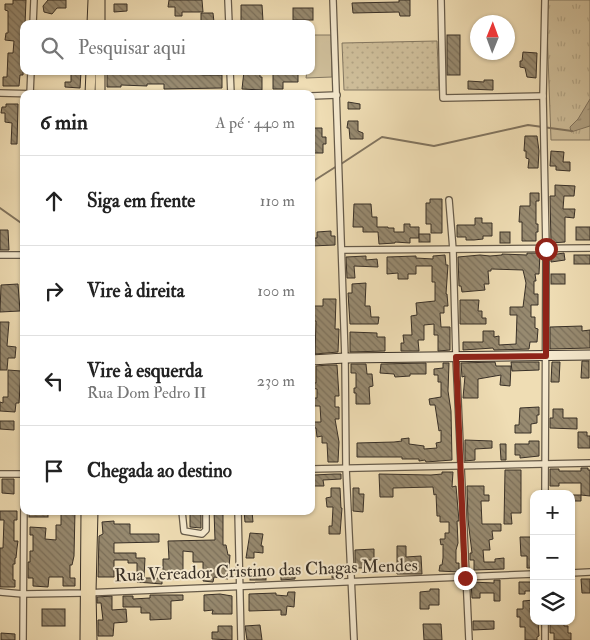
<!DOCTYPE html>
<html lang="pt">
<meta charset="utf-8">
<style>
:root{--surface:#fff;--page:#f2f2f2;--text:#222;--muted:#767676;--line:#e0e0e0}
body{margin:0;font-family:"IM FELL Double Pica",serif;background:var(--page);color:var(--text)}
.controls{position:absolute;right:15px;bottom:15px;display:grid;overflow:hidden;border-radius:10px;box-shadow:0 1px 4px #0004}
.controls button{width:45px;height:45px;display:grid;place-items:center;padding:0;border:0;border-bottom:1px solid var(--line);background:var(--surface);color:var(--text);font:25px sans-serif}
.compass{position:absolute;left:470px;top:15px;width:45px;height:45px;border-radius:50%;background:var(--surface);box-shadow:0 1px 4px #0004;rotate:1deg}
.stop{position:absolute;width:15px;height:15px;margin:-11px;border:4px solid #8f2418;border-radius:50%;background:#fff}
.stop.end{background:#8f2418;border-color:#fff;box-shadow:0 1px 5px #0008}
.list{margin:0;padding:0;list-style:none}
h2{display:flex;justify-content:space-between;align-items:center;height:65px;margin:0;padding:0 20px;font-size:21px}
h2 small{font-size:16px;font-weight:400;color:var(--muted)}
.list li{display:grid;grid-template-columns:32px 1fr auto;gap:15px;align-items:center;box-sizing:border-box;height:90px;padding:0 20px;border-top:1px solid var(--line)}
.list b{display:block;font-size:19px;white-space:nowrap}
.list p{margin:0;font-size:16px;white-space:nowrap;color:var(--muted)}
.list em{font-size:16px;font-style:normal;color:var(--muted)}
.icon{flex:none;width:28px;height:28px;fill:none;stroke:currentColor;stroke-width:2;stroke-linecap:round;stroke-linejoin:round}
.map{position:relative;flex:none;width:590px;height:640px;overflow:hidden}
.search{position:absolute;background:var(--surface);box-shadow:0 1px 4px #0004;left:20px;top:20px;width:295px;height:55px;display:flex;align-items:center;gap:12px;box-sizing:border-box;padding:0 18px;border-radius:10px;color:var(--muted);font-size:19px}
.panel{position:absolute;background:var(--surface);box-shadow:0 1px 4px #0004;left:20px;top:90px;width:295px;height:425px;border-radius:10px}
.map>svg:first-child{display:block}
</style>
<div class="map">
<svg width="590" height="640" viewBox="0 0 590 640">
<defs>
<pattern id="grass-tufts" width="24" height="20" patternUnits="userSpaceOnUse" patternTransform="scale(1.25)"><rect width="24" height="20" fill="#d0c09c"/><path d="M3 7l-1-3M5 7V3M7 7l1-3M15 17l-1-3M17 17v-4M19 17l1-3" fill="none" stroke="#b3a586"/></pattern>
<pattern id="garden-dots" width="8" height="8" patternUnits="userSpaceOnUse" patternTransform="scale(1.25)"><rect width="8" height="8" fill="#d0c09c"/><path d="M2 2h.1M6 6h.1" fill="none" stroke="#b3a586" stroke-width="1.8" stroke-linecap="round"/></pattern>
<pattern id="water-ripples" width="26" height="14" patternUnits="userSpaceOnUse" patternTransform="scale(1.25)"><rect width="26" height="14" fill="#b1a284"/><path d="M2 4q2-2 4 0t4 0M15 11q2-2 4 0t4 0" fill="none" stroke="#91846c"/></pattern>
<pattern id="building-back-hatch" width="6" height="6" patternUnits="userSpaceOnUse" patternTransform="scale(1.25)"><rect width="6" height="6" fill="#978a70"/><path d="M-1 5l2 2M0 0l6 6M5-1l2 2" fill="none" stroke="#7c715c"/></pattern>
</defs>
<rect width="100%" height="100%" fill="#efddb4"/>
<filter id="stains"><feTurbulence type="fractalNoise" baseFrequency=".004" numOctaves="4"/><feColorMatrix values="0 0 0 0 .2 0 0 0 0 .09 0 0 0 0 .02 0 0 0 .5 -.17"/></filter>
<radialGradient id="worn" r=".72"><stop offset=".6" stop-color="#630" stop-opacity="0"/><stop offset="1" stop-color="#630" stop-opacity=".3"/></radialGradient>
<path fill="url(#grass-tufts)" stroke="#847862" d="M546 0H590V140H551Z"/>
<path fill="url(#garden-dots)" stroke="#847862" d="M437 41 439 90H344L342 43Z"/>
<path fill="#d0c09c" stroke="#847862" d="M311 35H331L332 77 306 78 307 71H311Z"/>
<path fill="url(#water-ripples)" stroke="#81745f" d="M590 99V126L571 132 570 127 578 119Z"/>
<g fill="none" stroke-linecap="round" stroke-linejoin="round">
<g stroke="#81745f" stroke-width="2">
<path d="M341 164 382 137 434 146 528 125 572 131"/>
<path d="M311 188 315 180 337 166"/>
<path d="M0 208 24 225"/>
</g>
</g>
<g fill="url(#building-back-hatch)" stroke="#383027">
<path d="M13 0H26L23 75H20L19 86H3V77H7L8 53H13L14 41 5 40 6 33H8V11L5 10V4H13Z"/>
<path d="M48 0H66V8H57L52 14 44 12 43 6Z"/>
<path d="M169 0H202L203 12H182V16H175V7H168Z"/>
<path d="M399 0H410V16H400L399 12 353 13 352 3 399 2Z"/>
<path d="M114 4H127V11L114 12Z"/>
<path d="M241 5H262L263 21H241Z"/>
<rect x="293" y="8" width="20" height="12"/>
<path d="M201 13H213L214 22 201 23Z"/>
<rect x="447" y="35" width="13" height="40"/>
<path d="M523 52 537 53 536 78 527 77 525 68 520 67V61H522Z"/>
<path d="M112 71H194V74L204 75H222V88L164 89V84H147V86L121 85V87H107V74H112Z"/>
<path d="M244 71H260V77H262V90L242 89Z"/>
<path d="M273 71H298V82H283V89H273Z"/>
<path d="M71 72H81L80 88 65 87V82H71Z"/>
<path d="M484 80H493V90L468 89V81L484 82Z"/>
<path d="M348 102 360 104V109H348Z"/>
<path d="M6 104H18L17 144H11L12 123 5 122V113H1L2 107H6Z"/>
<path d="M348 121H358V131L363 133V139H350L349 128H347Z"/>
<path d="M311 128H322V137H326V144H323V153H311Z"/>
<path d="M525 136H537L539 151 538 168H528L529 159 526 158V151H524Z"/>
<path d="M551 151 564 152 563 162H570V171L556 170V166H550Z"/>
<path d="M555 185 575 186 574 196H564L563 209H575L574 218 565 217V242L551 243 550 196H555Z"/>
<path d="M530 193H539V201H536V224H538V232H536V241H522V222H519L520 206H530Z"/>
<path d="M430 199H442V233H431V224H426V203H430Z"/>
<path d="M354 204H371L372 217H377V227H388V228H394V232H404V224H410V227H419V238H410V243L395 242V243L379 244 378 232H363V227H353Z"/>
<path d="M475 218H482V223H492V236H483V239L474 240H466V237H457V225H475Z"/>
<rect x="576" y="227" width="14" height="13"/>
<path d="M0 230H8L9 250H0Z"/>
<path d="M331 231V236H335V245L311 246V238H317V232Z"/>
<rect x="500" y="232" width="10" height="11"/>
<rect x="419" y="234" width="11" height="8"/>
<path d="M527 253H540L539 274H535L536 281H534V294H538V305H531V317H535V328L538 329 537 342H530L529 349 494 350 493 348 463 350V342H483V331H494V337L499 336V345L516 344 517 315H510V307H523L526 283 523 270 491 269V271H488L489 284H484L485 290 462 292 461 286H459L458 257 480 255 490 256 502 255V254L527 255Z"/>
<path d="M564 253 565 260 551 262V255Z"/>
<path d="M445 255 446 265H448L446 294H447L448 306H444V313H440L441 327H450V350L438 351V335H434V324L424 325V340H418L419 351H401V343H404L403 335H412L411 316 417 315 416 303 435 301V282H432V266H416V274H408V279H398V273L387 274V257L416 256V258L433 259V256Z"/>
<rect x="574" y="255" width="16" height="9"/>
<path d="M366 256V260L377 259 378 267 354 266 355 278H347L346 257Z"/>
<rect x="551" y="274" width="14" height="10"/>
<path d="M366 283 365 306H370L371 317H379L378 324H350L348 293H352V284Z"/>
<path d="M18 284 20 311 0 312 1 285Z"/>
<path d="M323 299H336L335 329H339L338 352 315 354 316 321H311V314L312 306H323Z"/>
<path d="M460 300H479L478 311H482V318H486V324H460Z"/>
<path d="M0 322H9L7 346 16 347 15 358H8L7 370H0Z"/>
<path d="M582 326V331L590 330V348L550 349V327Z"/>
<path d="M350 332 377 333V337H385V351L350 352Z"/>
<path d="M582 361H589V378H581Z"/>
<path d="M495 362 496 366H511L510 386 500 385 501 375 478 379V398H463L465 376 462 377 461 363Z"/>
<path d="M511 362H539V370L512 371Z"/>
<path d="M552 362H560L559 382H551Z"/>
<path d="M426 363V374H410V376L395 377 394 374 380 373 381 364Z"/>
<path d="M443 363H449L448 391 451 411 452 460 426 462 425 460 419 461V459H402V457H357V443L394 442 402 441 401 439 409 438V444L424 446V449L437 448 436 443 441 442V430L439 431 435 405H430L429 399 441 397V382H438V375H434V369L443 368Z"/>
<path d="M351 364H366L367 374H372L373 386 369 387 370 404H356V393H354V388H356V373H351Z"/>
<path d="M328 365H337L339 396H335V407H339V419H335L339 442 338 462H328L327 443H322V436L317 437 316 428H311V422H321L320 406H313V398H317V389L311 388V382L316 383V366Z"/>
<path d="M8 370 21 371 19 403H16L15 412 0 411V402L3 403V397H8Z"/>
<path d="M539 407V415H537V423L531 424V433H515V425H519L520 408Z"/>
<path d="M553 409H563V418H577V429L550 428V418H553Z"/>
<path d="M0 421H14V430L0 429Z"/>
<path d="M578 432H587V436H590V448H578Z"/>
<path d="M465 440 492 441V448L475 449V460L465 461Z"/>
<path d="M529 441H539V456L520 458V455H515V444H529Z"/>
<path d="M500 444H506V460H501Z"/>
<path d="M581 468H588V470H590V496L581 495V501H571V495H581V483H559V486H550V469H559V471H581Z"/>
<path d="M505 470H521V513H511L512 524H504Z"/>
<path d="M442 472H453L452 487 456 486 459 521H457L458 543 456 550V563H459V572L439 571 440 565H442L443 558V544L441 545 440 539H445V533H449V522H440V516H437L436 494 434 495 433 487 393 488V497H380L379 474 431 475 442 474Z"/>
<path d="M334 474H341V479L323 480 324 486H311V479H314V475Z"/>
<path d="M2 479H14V494L2 493Z"/>
<path d="M467 486H484V495H489V501H481L482 524H501V531H492L493 539 489 540 490 550H483L484 562H495V559L504 558V569L474 570V560H470V553H472L468 520Z"/>
<path d="M331 488H340L341 508H342L340 534H329V526H332L333 507H327L326 498 331 497Z"/>
<path d="M353 488H359V494H364L363 512 353 511Z"/>
<path d="M0 511H17V520H14V541H18L17 548 16 558H15V564H13V580H15V587H0V548H3L4 520H0Z"/>
<rect x="29" y="511" width="19" height="6"/>
<path d="M61 511H75L74 556 72 565H70V578H75V586H63V577H49L48 587 33 586V578H28V562H30V551H33V535H30V527L46 528 45 539 56 540V525H61Z"/>
<path d="M190 511H201V528L190 527Z"/>
<path d="M214 511H223V545H226L228 555H230L228 579 214 577 213 582 203 581V562H193V552L183 551V579L163 580V559H169L168 541 215 540Z"/>
<path d="M244 511H252L253 522H245Z"/>
<path d="M114 521V524H130V534H159V542L114 543V553H136V558H145L144 578H162V584L137 582V563H128V560H114V577H98L99 536 103 534 102 522Z"/>
<path d="M250 533 263 534 261 546H263V553L254 552V558H246Z"/>
<path d="M520 537H533L534 568H527V556H521Z"/>
<path d="M397 546H406V557L421 556 422 574H397Z"/>
<path d="M374 549V560H363V568H355V550Z"/>
<path d="M332 567H344V577L332 578Z"/>
<path d="M281 568H295V579L281 580Z"/>
<rect x="250" y="570" width="16" height="10"/>
<path d="M581 579H590V593H582Z"/>
<path d="M494 580H500V601H494V593H480V598H472L471 582 494 583Z"/>
<path d="M519 582H532V591H525V594H519Z"/>
<path d="M430 589H439V605H429V609H420V592L430 591Z"/>
<path d="M288 592H295L294 607 287 606 286 615H281V610L249 611V594L276 593V595L287 596Z"/>
<path d="M220 594 232 596V614H212L213 610 204 611V595Z"/>
<path d="M150 595H183V600L171 601V619L150 620V613H141V607H123V596H133V599L150 598Z"/>
<path d="M112 596V610L126 609 127 622 114 623 113 636H98V620H103L101 603H97V597Z"/>
<path d="M534 600V608H530L531 618H534V621H538L539 636 537 637V640H525V627H520V617H517V609H523V601Z"/>
<rect x="42" y="609" width="23" height="17"/>
<path d="M473 621H494V629L473 630Z"/>
<path d="M550 621H564V626H568V633H571V640H554V633H550Z"/>
<path d="M423 624H441L442 640H424Z"/>
<path d="M260 625 262 640H247L245 626Z"/>
<path d="M218 626H232V640L212 639V632H218Z"/>
<path d="M1 633 15 634V640H1Z"/>
</g>
<g fill="none" stroke-linecap="round" stroke-linejoin="round">
<defs>
<g id="street">
<path d="M228 0 229 24"/>
<path d="M333 0 345 358 346 468 354 640"/>
<path d="M441 0 443 98 543 96"/>
<path d="M33 24 34 0"/>
<path d="M230 71 231 94"/>
<path d="M0 93 39 94"/>
<path d="M30 94 31 71"/>
<path d="M311 96 337 95"/>
<path d="M449 200 453 250 456 357 469 640"/>
<path d="M24 236V266"/>
<path d="M342 250 590 248"/>
<path d="M0 255H23"/>
<path d="M311 469 590 463"/>
<path d="M0 474H24"/>
<path d="M545 494 546 249 543 96 545 0"/>
<path d="M182 511 184 531 202 534 206 530V511"/>
<path d="M238 511 241 640"/>
<path d="M571 573 590 572"/>
<path d="M0 592 23 594 84 593 534 574"/>
<path d="M545 621V640"/>
<path d="M23 640 24 498"/>
</g>
<path id="secondary" d="M311 360 345 358 590 355"/>
<g id="primary">
<path d="M92 24 93 0"/>
<path d="M100 24V0"/>
<path d="M90 94 91 71"/>
<path d="M100 94V71"/>
<path d="M85 640 86 511"/>
<path d="M92 640 91 592 93 511"/>
</g>
</defs>
<use href="#street" stroke="#665b4a" stroke-width="8"/>
<use href="#secondary" stroke="#383027" stroke-width="11"/>
<use href="#primary" stroke="#383027" stroke-width="11"/>
<use href="#street" stroke="#f5e9ce" stroke-width="5.5"/>
<use href="#secondary" stroke="#f5e9ce" stroke-width="9"/>
<use href="#primary" stroke="#efddb4" stroke-width="9"/>
</g>
<g fill="none" stroke-linecap="round" stroke-linejoin="round">
<path stroke="#8f2418" stroke-width="6" d="M465 578 456 357 546 356V249"/>
</g>
<g text-anchor="middle" stroke-width="4" stroke-linejoin="round" paint-order="stroke">
<g font-size="18" fill="#383027" stroke="#f5e9ce">
<text transform="translate(266 570) rotate(-2)" y="6">Rua Vereador Cristino das Chagas Mendes</text>
</g>
</g>
<rect width="100%" height="100%" filter="url(#stains)"/>
<rect width="100%" height="100%" fill="url(#worn)"/>
</svg>
<div class="controls">
<button>+</button>
<button>−</button>
<button><svg class="icon" aria-label="layers" viewBox="0 0 24 24"><path d="M12 4l9 5-9 5-9-5zM3 14l9 5 9-5"/></svg></button>
</div>
<svg class="compass" viewBox="-18 -18 36 36"><path d="M0-13l5 13h-10z" fill="#e53935"/><path d="M0 13l5-13h-10z" fill="#767676"/></svg>
<div class="stop" style="left:546px;top:249px"></div>
<div class="stop end" style="left:465px;top:578px"></div>
<div class="search"><svg class="icon" aria-label="search" viewBox="0 0 24 24"><circle cx="10" cy="10" r="6"/><path d="M15 15l6 6"/></svg>Pesquisar aqui</div>
<section class="panel">
<h2>6 min<small>A pé · 440 m</small></h2>
<ul class="list">
<li><svg class="icon" aria-label="ahead" viewBox="0 0 24 24"><path d="M12 20V5M6 11l6-6 6 6"/></svg><div><b>Siga em frente</b></div><em>110 m</em></li>
<li><svg class="icon" aria-label="right" viewBox="0 0 24 24"><path d="M7 20v-9h11M14 6l5 5-5 5"/></svg><div><b>Vire à direita</b></div><em>100 m</em></li>
<li><svg class="icon" aria-label="left" viewBox="0 0 24 24"><path d="M17 20v-9H6M10 6l-5 5 5 5"/></svg><div><b>Vire à esquerda</b><p>Rua Dom Pedro II</p></div><em>230 m</em></li>
<li><svg class="icon" aria-label="arrive" viewBox="0 0 24 24"><path d="M6 21V4h12l-3 4 3 4H6"/></svg><div><b>Chegada ao destino</b></div></li>
</ul>
</section>
</div>
